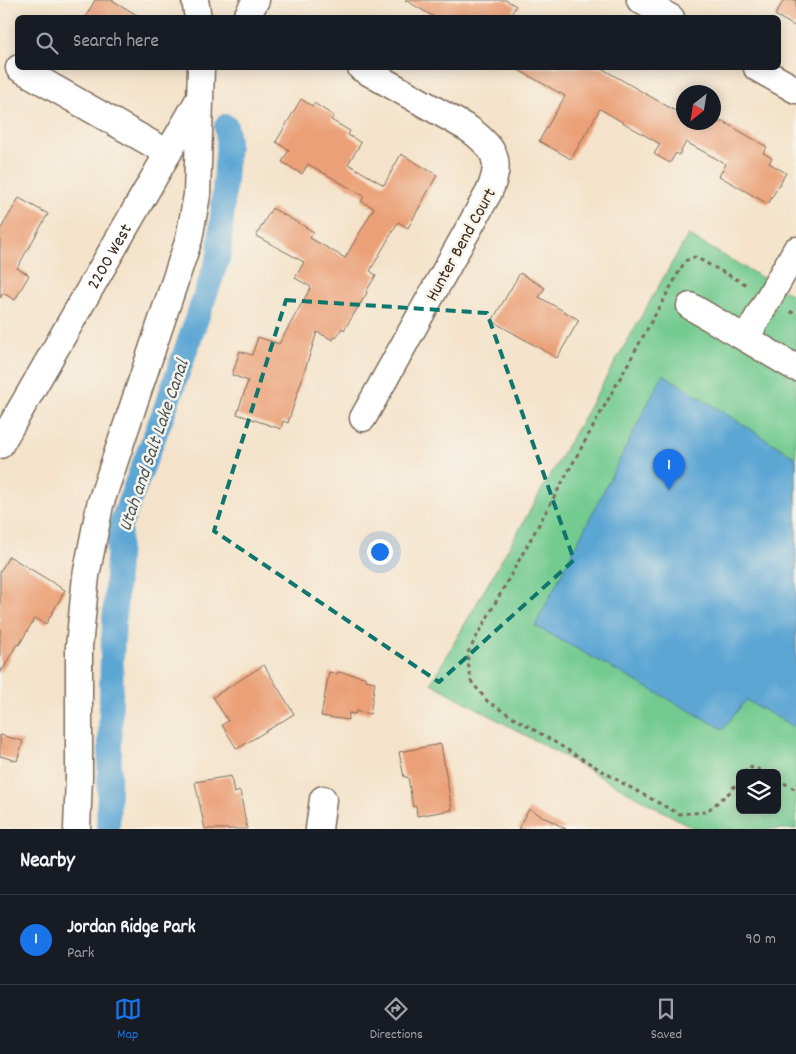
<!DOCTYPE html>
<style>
:root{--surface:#171b24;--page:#20242c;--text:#f1f3f6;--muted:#9ea1a6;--line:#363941;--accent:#1a73e8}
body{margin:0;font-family:Dekko,sans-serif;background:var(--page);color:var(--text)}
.controls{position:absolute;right:15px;bottom:15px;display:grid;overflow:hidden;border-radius:8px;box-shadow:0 2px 12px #0003}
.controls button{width:45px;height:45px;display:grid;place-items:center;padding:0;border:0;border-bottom:1px solid var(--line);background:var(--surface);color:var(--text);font:25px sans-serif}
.compass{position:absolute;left:676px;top:85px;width:45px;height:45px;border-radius:50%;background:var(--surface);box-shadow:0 2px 12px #0003;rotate:210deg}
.you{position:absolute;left:379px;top:551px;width:18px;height:18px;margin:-12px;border:4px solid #fff;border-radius:50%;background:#1a73e8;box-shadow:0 0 0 8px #1a73e833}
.badge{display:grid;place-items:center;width:32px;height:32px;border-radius:50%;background:var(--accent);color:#fff;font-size:16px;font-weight:700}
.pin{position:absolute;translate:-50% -41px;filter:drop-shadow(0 1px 2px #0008)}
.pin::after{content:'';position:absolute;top:26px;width:18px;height:15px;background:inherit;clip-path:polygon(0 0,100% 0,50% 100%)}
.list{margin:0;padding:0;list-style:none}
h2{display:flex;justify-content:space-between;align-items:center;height:65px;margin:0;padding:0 20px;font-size:21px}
h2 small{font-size:16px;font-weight:400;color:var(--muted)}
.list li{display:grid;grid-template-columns:32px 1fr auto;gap:15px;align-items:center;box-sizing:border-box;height:90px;padding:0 20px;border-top:1px solid var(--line)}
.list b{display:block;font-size:19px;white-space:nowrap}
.list p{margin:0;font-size:16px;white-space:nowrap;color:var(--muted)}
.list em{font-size:16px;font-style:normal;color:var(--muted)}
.icon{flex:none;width:28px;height:28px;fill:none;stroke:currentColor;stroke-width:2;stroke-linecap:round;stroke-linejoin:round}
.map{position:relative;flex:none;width:796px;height:829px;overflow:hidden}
.search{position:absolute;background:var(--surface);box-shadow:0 2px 12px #0003;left:15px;right:15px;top:15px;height:55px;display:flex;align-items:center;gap:12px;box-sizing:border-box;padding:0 18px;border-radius:8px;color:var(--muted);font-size:19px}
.sheet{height:155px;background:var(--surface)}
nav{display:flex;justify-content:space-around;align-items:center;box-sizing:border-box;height:70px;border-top:1px solid var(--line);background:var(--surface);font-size:14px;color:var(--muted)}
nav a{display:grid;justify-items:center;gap:2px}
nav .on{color:var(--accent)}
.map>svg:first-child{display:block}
</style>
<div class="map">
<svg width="796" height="829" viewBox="0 0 796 829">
<rect width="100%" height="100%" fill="#f7f3e8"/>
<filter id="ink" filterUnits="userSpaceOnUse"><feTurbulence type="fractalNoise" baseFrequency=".02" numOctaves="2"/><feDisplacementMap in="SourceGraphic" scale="10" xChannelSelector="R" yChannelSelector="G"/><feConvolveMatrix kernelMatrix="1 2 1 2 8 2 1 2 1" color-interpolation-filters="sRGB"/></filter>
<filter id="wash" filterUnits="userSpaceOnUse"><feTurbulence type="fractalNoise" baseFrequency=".0096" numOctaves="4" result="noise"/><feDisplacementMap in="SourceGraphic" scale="20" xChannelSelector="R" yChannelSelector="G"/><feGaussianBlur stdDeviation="1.12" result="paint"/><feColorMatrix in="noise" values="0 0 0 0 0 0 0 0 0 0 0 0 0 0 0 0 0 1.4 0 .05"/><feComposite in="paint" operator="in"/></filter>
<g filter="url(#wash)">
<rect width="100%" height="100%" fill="#f4e3ca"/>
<path fill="#73cb90" stroke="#577a57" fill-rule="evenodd" d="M688 235 796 297V829H695L431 683ZM740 773H777V810H740Z"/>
<path fill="#5ca6d4" stroke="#4c6879" d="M663 374 796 458V728L746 700 723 729 535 626Z"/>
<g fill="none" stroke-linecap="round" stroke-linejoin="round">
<path stroke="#5ca6d4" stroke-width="24" d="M108 829 112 656 120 526 165 409 219 256 228 142 226 126"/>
</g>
<g id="blocks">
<g fill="#eba077">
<path d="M95 0H112L142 18H85Z"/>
<path d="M405 0H506L516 6 509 18H436Z"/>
<path d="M784 0H796V27L775 15Z"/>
<path d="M515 68H601L684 116V122H724L767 147 763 153 772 158 769 163 786 173 768 204 719 176 726 164 686 142 679 155 676 153 670 163 654 154 660 144 600 109 571 159 539 141 565 96Z"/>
<path d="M301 99 312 106 314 103 334 116 331 120 350 131 348 135 361 143 348 164 384 185 401 154 437 175 408 228 398 222 370 271 376 275 366 292 367 293 344 330 342 328 336 338 334 337 333 340 317 332 288 423 283 421 281 429 237 414 248 381 232 375 240 351 252 355 258 337 279 344 311 287 295 278 304 262 256 236 272 208 314 232 310 238 345 258 374 208 361 201 364 196 308 164 302 174 282 162 289 150 276 142Z"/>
<path d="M19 198 48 214 17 268 29 275 15 300 3 293 0 298V230Z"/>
<path d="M520 273 545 288 539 297 579 320 557 358 492 321Z"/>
<path d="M9 556 65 590 46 624 35 618 19 645 17 644 0 674V572Z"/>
<path d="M264 665 294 714 237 749 222 725 228 721 213 697Z"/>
<path d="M329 672 337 674 338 672 365 677V680L375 682 370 714 356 711 355 714 349 713 348 720 321 716Z"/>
<path d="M0 735 23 741 17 761 0 756Z"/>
<path d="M441 744 452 810 417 816 416 806 413 807 408 777H404L399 752Z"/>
<path d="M231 776 234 793 240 791 247 829H205L195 782Z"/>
<path d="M529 809 566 829H518Z"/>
</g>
</g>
</g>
<g filter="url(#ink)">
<use href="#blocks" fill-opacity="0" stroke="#7c6b5a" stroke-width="1"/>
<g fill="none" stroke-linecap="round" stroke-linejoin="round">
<defs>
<g id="minor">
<path d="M195 0 198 18"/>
<path d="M640 0 671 18"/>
<path d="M246 18 256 0"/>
<path d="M19 68 168 153"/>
<path d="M361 68 469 129C495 148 503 161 489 192L363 418"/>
<path d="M757 68 796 90"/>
<path d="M690 306 796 368"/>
<path d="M746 338 796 250"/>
<path id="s1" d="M0 445 198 101"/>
<path d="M77 829 79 777V647L86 576 100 505 189 239 197 195 201 68"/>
<path d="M319 829 323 799"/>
</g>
</defs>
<use href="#minor" stroke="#7c6b5a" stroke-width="29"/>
<g stroke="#7c6b5a" stroke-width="3" stroke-dasharray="4 4" stroke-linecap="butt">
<path d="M790 311 796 315"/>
<path d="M744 773 749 767 761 770 766 773"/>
<path d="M740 779 730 792 706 812 679 814 624 784 488 702 471 681 467 654 685 261 695 257 749 286"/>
<path d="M777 779 796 790"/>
</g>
<use href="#minor" stroke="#fff" stroke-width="26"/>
</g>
</g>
<path fill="none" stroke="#0f766e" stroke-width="4" stroke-dasharray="10 6" stroke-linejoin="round" d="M286 300 487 313 574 560 439 682 214 531Z"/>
<g text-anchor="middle" stroke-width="5" stroke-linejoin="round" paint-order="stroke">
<g font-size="18" fill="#3b2a1e" stroke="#f7f3e8">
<text transform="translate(460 244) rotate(-61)" y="6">Hunter Bend Court</text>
<text dy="6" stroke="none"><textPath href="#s1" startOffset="218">2200 West</textPath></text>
</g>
<g font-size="19" font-style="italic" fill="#47555e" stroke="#f7f3e8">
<text transform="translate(152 445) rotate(-71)" y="7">Utah and Salt Lake Canal</text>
</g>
</g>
</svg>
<div class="controls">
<button><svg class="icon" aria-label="layers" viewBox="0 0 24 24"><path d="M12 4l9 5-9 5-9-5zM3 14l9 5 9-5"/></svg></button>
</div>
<svg class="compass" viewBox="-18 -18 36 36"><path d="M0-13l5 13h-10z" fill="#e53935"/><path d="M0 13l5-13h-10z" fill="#9ea1a6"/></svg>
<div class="you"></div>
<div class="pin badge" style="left:669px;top:490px">1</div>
<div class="search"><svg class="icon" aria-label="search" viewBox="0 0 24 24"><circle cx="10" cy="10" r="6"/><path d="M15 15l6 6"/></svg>Search here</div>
</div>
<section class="sheet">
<h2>Nearby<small></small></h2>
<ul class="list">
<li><span class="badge">1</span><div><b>Jordan Ridge Park</b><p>Park</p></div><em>90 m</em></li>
</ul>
</section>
<nav>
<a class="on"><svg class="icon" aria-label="map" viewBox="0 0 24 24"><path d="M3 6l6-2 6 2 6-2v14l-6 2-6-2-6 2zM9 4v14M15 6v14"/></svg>Map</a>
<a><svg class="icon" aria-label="directions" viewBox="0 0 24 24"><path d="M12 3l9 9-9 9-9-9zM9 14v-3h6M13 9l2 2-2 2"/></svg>Directions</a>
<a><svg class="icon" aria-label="saved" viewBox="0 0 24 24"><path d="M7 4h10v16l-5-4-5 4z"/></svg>Saved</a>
</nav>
